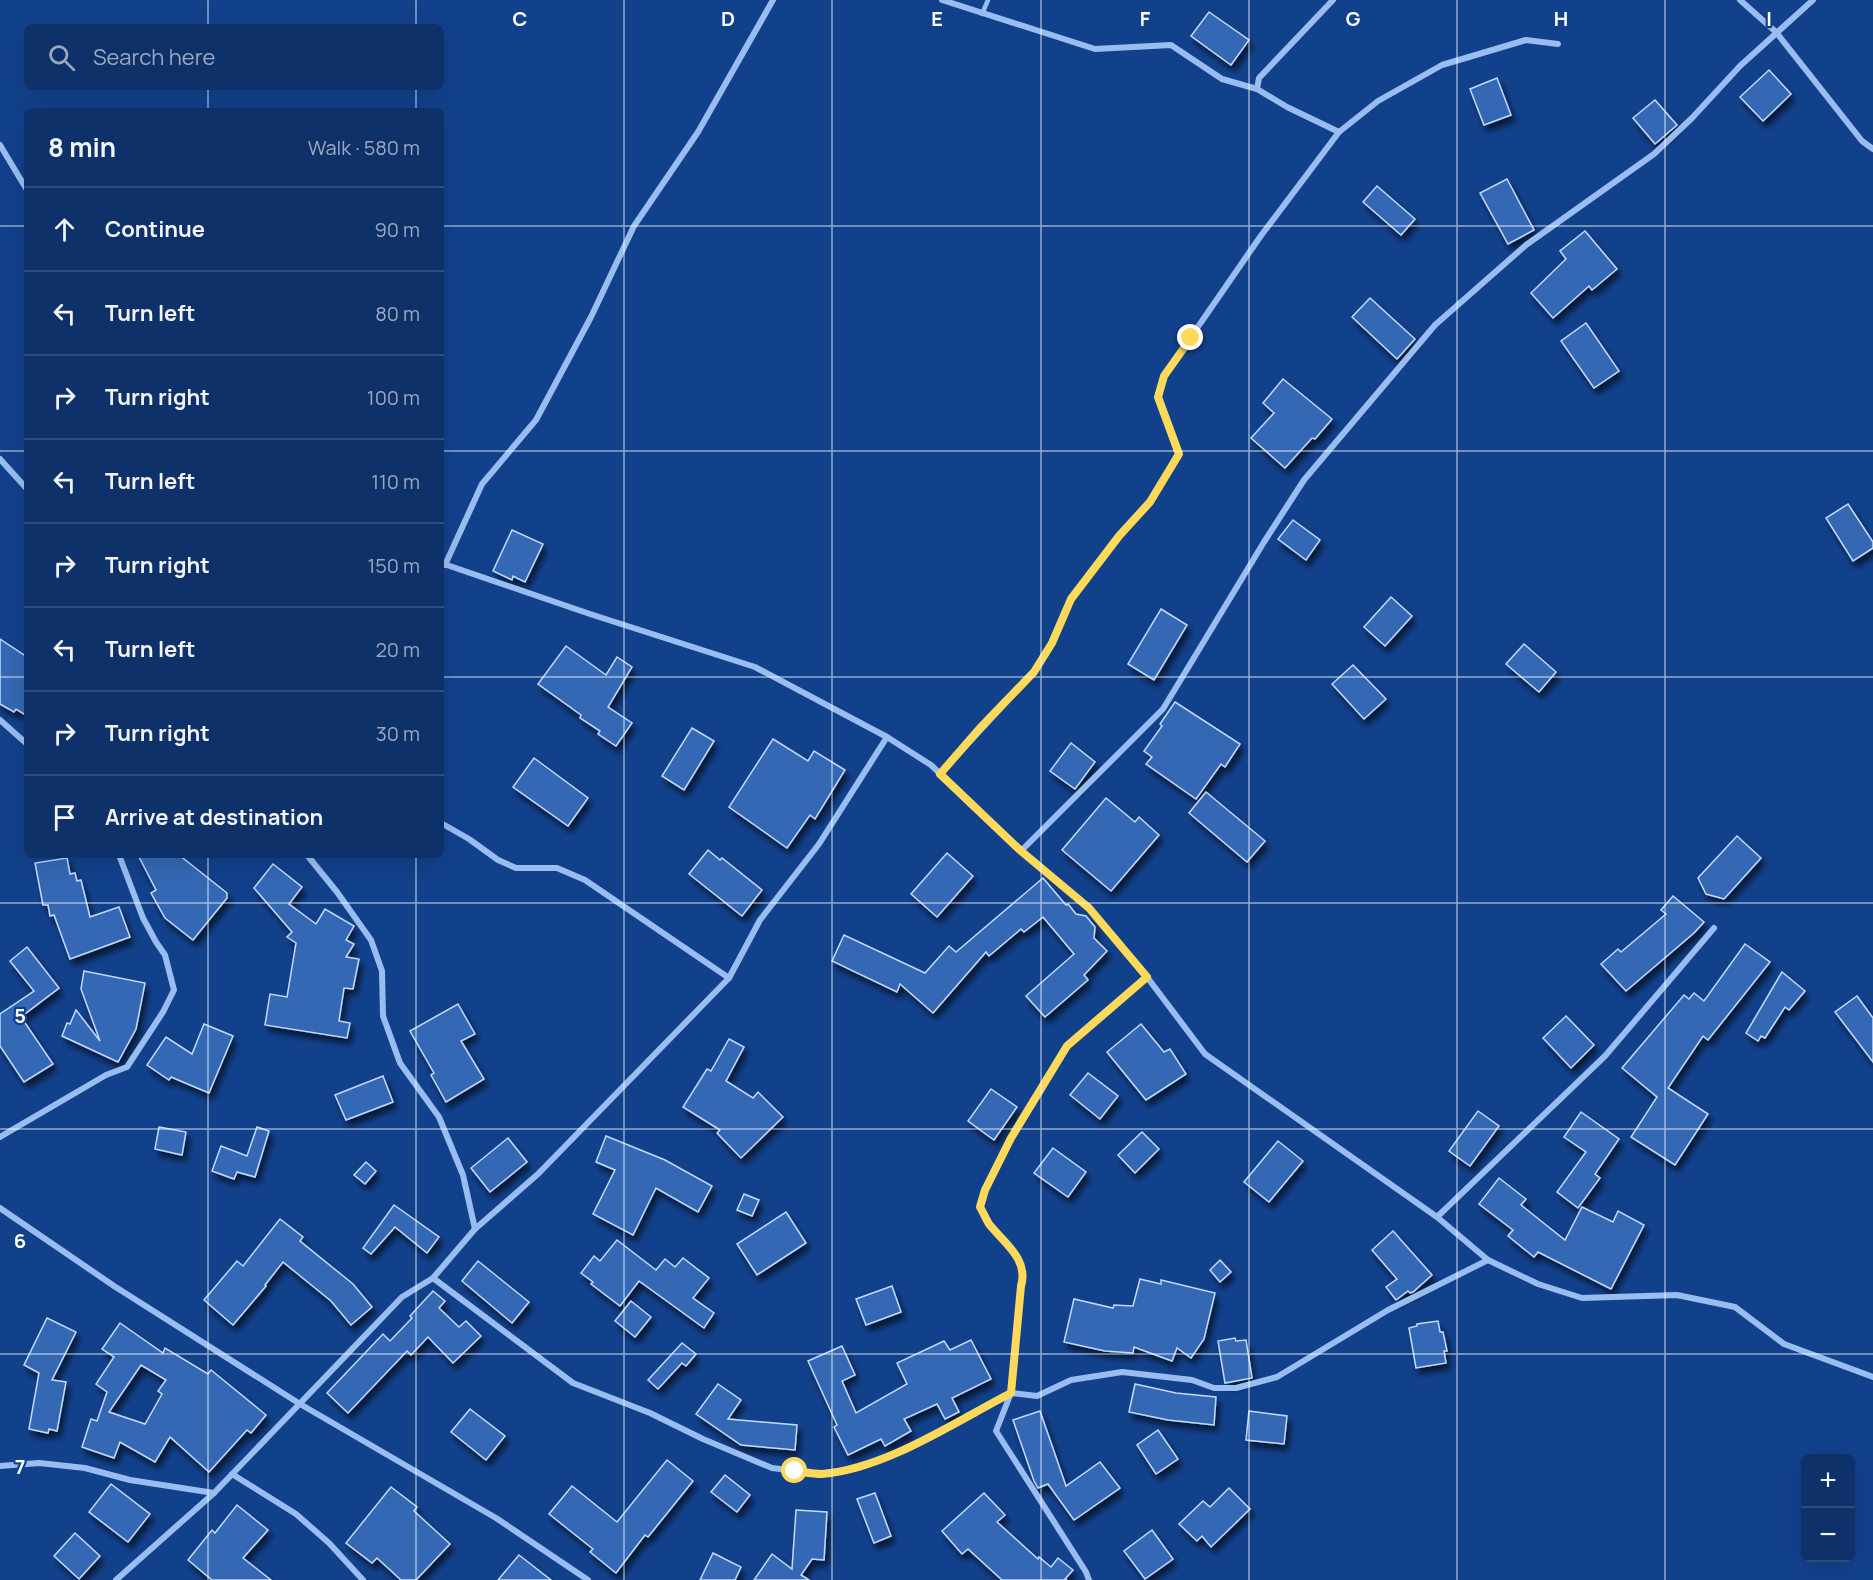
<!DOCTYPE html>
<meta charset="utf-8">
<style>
:root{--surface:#0e3169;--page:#1c3d71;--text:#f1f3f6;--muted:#9ba9c0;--line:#2e4c7d}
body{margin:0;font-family:Manrope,sans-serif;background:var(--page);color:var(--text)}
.controls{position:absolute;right:18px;bottom:18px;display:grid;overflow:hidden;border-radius:9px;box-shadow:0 6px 24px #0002}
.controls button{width:54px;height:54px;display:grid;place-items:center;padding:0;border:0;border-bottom:2px solid var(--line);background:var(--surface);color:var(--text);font:30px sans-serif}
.stop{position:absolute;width:18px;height:18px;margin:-14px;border:4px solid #ffd95a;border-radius:50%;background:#fff}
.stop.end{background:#ffd95a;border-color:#fff;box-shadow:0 2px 6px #0008}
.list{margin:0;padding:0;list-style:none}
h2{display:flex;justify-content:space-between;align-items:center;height:78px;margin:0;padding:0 24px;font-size:26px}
h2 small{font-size:20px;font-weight:400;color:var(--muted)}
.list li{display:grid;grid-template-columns:39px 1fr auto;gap:18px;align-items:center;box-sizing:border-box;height:84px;padding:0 24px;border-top:2px solid var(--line)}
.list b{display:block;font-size:22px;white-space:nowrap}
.list em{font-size:20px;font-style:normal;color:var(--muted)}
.icon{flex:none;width:33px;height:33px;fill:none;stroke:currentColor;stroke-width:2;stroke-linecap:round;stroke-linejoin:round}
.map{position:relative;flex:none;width:1873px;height:1580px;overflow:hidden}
.search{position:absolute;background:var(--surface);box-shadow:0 6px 24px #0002;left:24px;top:24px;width:420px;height:66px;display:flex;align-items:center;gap:15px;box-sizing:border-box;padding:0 21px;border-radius:9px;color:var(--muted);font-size:22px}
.panel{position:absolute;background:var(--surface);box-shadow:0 6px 24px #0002;left:24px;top:108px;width:420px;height:750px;border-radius:9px}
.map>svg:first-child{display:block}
</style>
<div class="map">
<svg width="1873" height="1580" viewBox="0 0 1873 1580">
<defs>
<filter id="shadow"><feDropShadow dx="3.5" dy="6" stdDeviation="3" flood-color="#0009"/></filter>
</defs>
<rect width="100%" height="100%" fill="#12418c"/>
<g fill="#3667b4" stroke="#c1d9fc" stroke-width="1.5" fill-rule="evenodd" filter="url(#shadow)">
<path d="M1209 12 1249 40 1231 65 1191 36Z"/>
<path d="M1769 70 1791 94 1763 121 1740 97Z"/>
<path d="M1497 78 1511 115 1484 125 1470 89Z"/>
<path d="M1655 100 1677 125 1655 144 1633 118Z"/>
<path d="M1507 179 1534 230 1508 244 1480 193Z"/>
<path d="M1377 186 1415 219 1401 235 1363 202Z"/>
<path d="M1585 231 1617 269 1592 290 1589 286 1553 318 1531 293 1566 259 1560 251Z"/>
<path d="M1370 298 1415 339 1397 359 1352 317Z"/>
<path d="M1586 323 1619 371 1594 388 1561 341Z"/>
<path d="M1283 379 1332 419 1315 439 1312 438 1285 468 1251 438 1274 413 1263 403Z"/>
<path d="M1848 504 1873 542V548L1853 561 1826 518Z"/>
<path d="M1293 520 1320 540 1306 560 1278 539Z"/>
<path d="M512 530 543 544 525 582 513 576 512 580 493 571Z"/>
<path d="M1391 597 1412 616 1385 646 1364 627Z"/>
<path d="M1161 609 1187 625 1154 680 1128 664Z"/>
<path d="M0 639 27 657V716L16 709 14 712 0 704Z"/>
<path d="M1524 644 1556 672 1539 692 1506 664Z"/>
<path d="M566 646 606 675 617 657 632 667 608 707 632 723 616 746 598 734 600 731 580 718 581 715 538 684Z"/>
<path d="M1353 665 1386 699 1364 719 1332 684Z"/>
<path d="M1175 702 1240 744 1225 767 1221 764 1196 799 1146 764 1152 757 1144 751 1162 726 1160 724Z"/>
<path d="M692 728 714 741 684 790 662 776Z"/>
<path d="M773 739 808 761 814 751 845 770 815 819 810 815 787 848 729 807Z"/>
<path d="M1071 743 1095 762 1075 789 1050 771Z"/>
<path d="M534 758 588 798 568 826 513 787Z"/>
<path d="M1206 792 1265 841 1247 862 1189 813Z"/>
<path d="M1106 798 1135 822 1139 817 1159 835 1111 891 1062 850Z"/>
<path d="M1737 836 1761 858 1724 899 1706 894 1698 878Z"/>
<path d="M708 850 720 860 722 858 762 890 742 916 689 874Z"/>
<path d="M947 853 973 876 937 917 911 894Z"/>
<path d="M138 855H179L227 893V898L193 940 165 918 151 893 156 890Z"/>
<path d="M67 858 70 874 75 873 77 881 81 880 90 917 119 907 130 937 70 959 54 915 50 916 48 905H43L35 863Z"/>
<path d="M273 864 302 887 289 904 316 924 325 909 354 926 346 940 354 944 346 957 359 959 353 989 344 988 339 1021 350 1023 347 1038 265 1025 270 994 287 997 296 943 287 937 292 932 254 888Z"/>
<path d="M1043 878 1066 905 1068 904 1076 914 1086 916 1095 927 1094 938 1107 951 1084 975 1088 980 1045 1017 1026 996 1074 954 1043 917 1024 932 1021 929 989 956 986 952 933 1013 900 984 897 992 832 961 844 935 925 973 949 946 956 952Z"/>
<path d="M1673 896 1704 922 1694 933 1626 991 1601 964 1618 949 1621 952 1666 914 1661 910Z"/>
<path d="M1745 944 1770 962 1708 1040 1703 1036 1668 1088 1708 1114 1675 1165 1631 1137 1657 1097 1622 1068 1684 995 1689 999 1694 993 1704 1001Z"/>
<path d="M27 947 59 988 21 1017 53 1064 24 1082 0 1046V1014L34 991 10 961Z"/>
<path d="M84 971 145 983 136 1029 118 1062 62 1036 67 1023 70 1024 76 1010 100 1041 81 989Z"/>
<path d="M1782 972 1805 991 1789 1010 1785 1007 1765 1038 1761 1036 1758 1041 1746 1033Z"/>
<path d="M1857 996 1873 1018V1062L1835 1012Z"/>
<path d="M458 1004 475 1034 461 1041 484 1079 446 1102 431 1075 434 1073 410 1031Z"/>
<path d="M1566 1016 1594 1045 1571 1068 1543 1038Z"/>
<path d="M204 1024 233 1036 209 1093 171 1077 169 1080 147 1065 166 1037 192 1054Z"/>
<path d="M1141 1024 1164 1052 1170 1049 1186 1074 1146 1100 1107 1052Z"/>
<path d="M729 1039 744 1047 726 1081 753 1098 758 1092 783 1117 741 1158 717 1133 720 1130 683 1107 707 1069 711 1071Z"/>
<path d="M1088 1073 1118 1096 1100 1119 1070 1095Z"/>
<path d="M383 1076 393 1102 346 1120 335 1095Z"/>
<path d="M991 1089 1017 1107 994 1140 968 1121Z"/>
<path d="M1478 1111 1499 1126 1470 1166 1449 1151Z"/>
<path d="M1581 1112 1619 1139 1595 1174 1600 1178 1578 1208 1557 1192 1586 1152 1564 1137Z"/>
<path d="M159 1127 186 1132 182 1155 155 1149Z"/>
<path d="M257 1127 269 1131 255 1177 237 1172 234 1179 212 1171 221 1146 247 1156Z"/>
<path d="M1142 1132 1159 1149 1135 1173 1118 1155Z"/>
<path d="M606 1136 665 1160 712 1186 698 1212 656 1188 633 1235 593 1214 615 1170 596 1162Z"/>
<path d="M508 1138 527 1162 490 1192 471 1168Z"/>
<path d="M1278 1141 1303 1161 1269 1202 1244 1182Z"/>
<path d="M1053 1148 1086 1172 1068 1197 1034 1173Z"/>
<path d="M366 1162 376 1171 365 1184 354 1175Z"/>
<path d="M1499 1178 1526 1199 1521 1205 1565 1240 1582 1207 1613 1222 1618 1211 1644 1225 1611 1289 1538 1252 1534 1257 1508 1236 1513 1230 1479 1204Z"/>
<path d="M744 1194 759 1200 752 1216 737 1210Z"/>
<path d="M394 1205 439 1237 427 1253 395 1227 371 1254 363 1248Z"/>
<path d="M786 1212 806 1243 757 1275 737 1244Z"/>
<path d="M280 1219 303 1237 300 1241 353 1284 372 1307 351 1325 331 1301 283 1262 265 1285 266 1286 233 1325 204 1300 237 1261 243 1266Z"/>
<path d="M1393 1231 1432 1275 1413 1292 1410 1293 1408 1291 1396 1300 1386 1287 1397 1279 1372 1250Z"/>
<path d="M617 1240 656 1270 665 1259 675 1267 683 1258 709 1278 693 1298 714 1313 704 1328 639 1281 620 1306 591 1284 593 1282 581 1273 594 1256 600 1261Z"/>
<path d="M1220 1260 1231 1272 1220 1282 1210 1270Z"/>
<path d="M478 1261 529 1302 512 1323 462 1281Z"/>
<path d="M1140 1279 1161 1284V1280L1215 1293 1204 1339 1191 1358 1177 1348 1172 1361 1134 1347 1133 1353 1105 1351 1064 1342 1074 1299 1113 1308 1114 1305 1133 1306Z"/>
<path d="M892 1286 901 1312 866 1325 856 1299Z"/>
<path d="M433 1291 445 1301 439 1308 459 1327 466 1321 481 1336 453 1363 428 1337 411 1355 407 1351 348 1413 327 1393 383 1334 390 1341 412 1318 410 1316Z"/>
<path d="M631 1301 651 1317 635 1337 615 1321Z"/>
<path d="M47 1318 76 1332 52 1380 66 1382 57 1431 49 1429 48 1433 29 1429 39 1373 24 1365Z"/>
<path d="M1438 1321 1440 1332H1443L1447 1351H1444L1446 1363 1416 1368 1409 1328 1417 1326V1324Z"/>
<path d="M120 1323 163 1353 165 1348 208 1374 211 1370 266 1415 251 1433 247 1430 209 1472 170 1437 155 1462 120 1442 114 1458 82 1447 91 1419 97 1421 107 1392 96 1384 114 1357 102 1349ZM141 1365 166 1380 158 1391 162 1394 145 1424 109 1412Z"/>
<path d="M1235 1338 1236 1341 1246 1340 1252 1378 1225 1383 1218 1341Z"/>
<path d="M971 1340 991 1379 952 1398 959 1412 945 1419 937 1404 904 1419 911 1431 885 1446 881 1439 848 1455 834 1427 837 1425 808 1361 842 1346 855 1375 842 1381 856 1413 907 1384 897 1363 944 1341 950 1350Z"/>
<path d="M682 1343 696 1354 686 1366 682 1363 658 1389 648 1380Z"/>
<path d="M718 1384 741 1400 728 1419 797 1425 795 1450 741 1445 696 1414Z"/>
<path d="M1135 1384 1176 1393 1216 1397 1214 1425 1168 1420 1129 1412Z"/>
<path d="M470 1409 505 1436 486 1460 451 1432Z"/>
<path d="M1040 1411 1066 1486 1100 1462 1120 1488 1074 1520 1048 1484 1038 1488 1034 1481 1013 1420Z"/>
<path d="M1249 1411 1287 1416 1284 1444 1246 1440Z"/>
<path d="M1158 1430 1178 1459 1156 1474 1137 1445Z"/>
<path d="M667 1460 693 1481 648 1537 645 1535 616 1573 590 1552 593 1549 549 1514 572 1486 617 1522Z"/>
<path d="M725 1475 750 1495 737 1512 711 1492Z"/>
<path d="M111 1484 150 1514 128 1542 89 1512Z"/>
<path d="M391 1487 417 1507 414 1511 450 1544 416 1580H401L377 1558 372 1563 346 1543Z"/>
<path d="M1229 1488 1250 1509 1211 1547 1202 1536 1197 1541 1179 1524 1203 1501 1210 1507Z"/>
<path d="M875 1493 891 1536 874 1543 857 1499Z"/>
<path d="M984 1493 1005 1515 997 1522 1038 1559 1039 1557 1051 1567 1058 1558 1073 1570 1065 1579 1067 1580H1002L968 1549 962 1554 942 1531Z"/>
<path d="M237 1505 268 1530 243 1558 271 1580H212L188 1560 212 1530 215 1533Z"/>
<path d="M796 1510 827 1512 824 1560 812 1559 801 1575 809 1580H754L772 1554 792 1569Z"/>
<path d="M1152 1530 1173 1559 1145 1579 1124 1551Z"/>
<path d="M75 1533 100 1556 79 1579 54 1556Z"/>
<path d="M713 1553 741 1567 735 1580H700Z"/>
<path d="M519 1555 551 1580H498Z"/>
</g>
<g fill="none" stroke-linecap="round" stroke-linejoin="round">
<path stroke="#9abdf1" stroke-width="4.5" d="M982 14 988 0"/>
<g stroke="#9abdf1" stroke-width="6">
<path d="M942 0 1095 49 1171 45 1222 79 1257 89"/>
<path d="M1333 0 1259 78 1257 89 1287 107 1339 132"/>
<path d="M1740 0 1776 32 1862 141 1873 149"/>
<path d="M0 145 27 190"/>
<path d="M0 459 27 489"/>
<path d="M441 563 590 614 755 667 887 737 931 765 1021 851 1089 908 1147 977 1205 1054 1437 1217 1488 1260 1538 1284 1582 1298 1677 1295 1735 1307 1784 1344 1873 1377"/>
<path d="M445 565 482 484 536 420 591 317 634 226 698 132 773 0"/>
<path d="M0 720 27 744"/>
<path d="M940 774 1034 672 1052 643 1071 599 1119 536 1150 502 1179 454 1158 397 1164 376 1260 237 1339 132 1378 101 1442 65 1526 40 1558 44"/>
<path d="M441 823 469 839 498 860 516 868H557L585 880 729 978"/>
<path d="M1021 851 1163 709 1264 542 1304 480 1435 325 1526 245 1654 154 1692 118 1740 66 1813 0"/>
<path d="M307 855 337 892 371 940 382 971 383 1016 400 1063 439 1117 463 1175 475 1229"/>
<path d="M0 1137 106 1075 127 1067 163 1012 174 990 165 955 156 942 143 918 119 855"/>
<path d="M0 1208 114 1286 300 1404 496 1518 588 1580"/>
<path d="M1437 1217 1605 1056 1714 928"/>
<path d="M433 1278 573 1383 650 1413 703 1439 772 1468 821 1474 858 1468 905 1450 1011 1393 1037 1396 1071 1380 1122 1372 1192 1380 1214 1388H1236L1277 1377 1388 1310 1488 1260"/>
<path d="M0 1466 39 1463 85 1468 130 1480 214 1493"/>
<path d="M232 1474 296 1514 329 1543 363 1580"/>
<path d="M116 1580 214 1493 402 1297 433 1278 475 1229 538 1174 729 978 760 920 819 844 887 737"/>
<path d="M1089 1580 1086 1572 996 1431 1011 1393 1021 1286C1029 1259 1005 1243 989 1224 986 1219 983 1212 980 1207L985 1190 1011 1138 1067 1045 1147 977"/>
</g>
</g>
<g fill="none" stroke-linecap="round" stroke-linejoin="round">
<path stroke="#ffd95a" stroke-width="8" d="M795 1471C803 1472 813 1474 822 1474 885 1469 955 1422 1011 1393L1021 1286C1029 1259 1004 1243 989 1224 986 1219 983 1212 980 1207L985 1190 1011 1138 1067 1046 1147 977 1089 908 1021 851 940 774 980 728 1034 672 1052 643 1071 599 1119 536 1150 502 1179 454 1158 397 1164 376 1191 338"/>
</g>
<path fill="none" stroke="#fff" stroke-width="1.5" stroke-opacity="0.55" d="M208 0V27M416 0V27M624 0V1580M832 0V1580M1041 0V1580M1249 0V1580M1457 0V1580M1665 0V1580M208 87V111M416 87V111M0 226H27M441 226H1873M0 451H27M441 451H1873M0 677H27M441 677H1873M208 855V1580M416 855V1580M0 903H1873M0 1129H1873M0 1354H1873"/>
<g font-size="20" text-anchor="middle" font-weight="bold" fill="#fff" stroke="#12418c" stroke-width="4.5" stroke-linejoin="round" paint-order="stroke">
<text x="520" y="26">C</text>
<text x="728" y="26">D</text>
<text x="937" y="26">E</text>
<text x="1145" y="26">F</text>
<text x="1353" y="26">G</text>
<text x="1561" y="26">H</text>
<text x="1769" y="26">I</text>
<text x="20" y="1023">5</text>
<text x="20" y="1248">6</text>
<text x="20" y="1474">7</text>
</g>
</svg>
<div class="controls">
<button>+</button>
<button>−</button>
</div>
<div class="stop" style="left:795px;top:1471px"></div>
<div class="stop end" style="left:1191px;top:338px"></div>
<div class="search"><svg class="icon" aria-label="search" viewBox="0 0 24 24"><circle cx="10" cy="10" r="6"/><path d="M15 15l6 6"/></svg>Search here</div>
<section class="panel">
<h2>8 min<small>Walk · 580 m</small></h2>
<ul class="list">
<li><svg class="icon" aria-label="ahead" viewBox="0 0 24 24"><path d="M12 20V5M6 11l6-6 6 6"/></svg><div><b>Continue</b></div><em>90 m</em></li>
<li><svg class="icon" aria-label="left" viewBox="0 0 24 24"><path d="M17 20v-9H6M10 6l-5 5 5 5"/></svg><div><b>Turn left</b></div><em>80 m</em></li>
<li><svg class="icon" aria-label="right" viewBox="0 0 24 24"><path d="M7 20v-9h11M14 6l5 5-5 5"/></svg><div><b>Turn right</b></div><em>100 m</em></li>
<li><svg class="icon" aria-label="left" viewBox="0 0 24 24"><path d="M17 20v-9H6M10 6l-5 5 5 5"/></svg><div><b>Turn left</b></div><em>110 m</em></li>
<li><svg class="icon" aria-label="right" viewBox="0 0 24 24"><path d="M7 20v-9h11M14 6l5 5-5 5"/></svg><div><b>Turn right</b></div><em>150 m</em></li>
<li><svg class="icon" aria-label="left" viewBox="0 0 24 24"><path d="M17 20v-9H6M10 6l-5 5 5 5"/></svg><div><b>Turn left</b></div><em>20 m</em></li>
<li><svg class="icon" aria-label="right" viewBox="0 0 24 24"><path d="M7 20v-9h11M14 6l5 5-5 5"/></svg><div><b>Turn right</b></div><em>30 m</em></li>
<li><svg class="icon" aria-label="arrive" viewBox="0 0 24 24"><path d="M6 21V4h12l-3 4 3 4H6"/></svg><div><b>Arrive at destination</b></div></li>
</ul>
</section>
</div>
